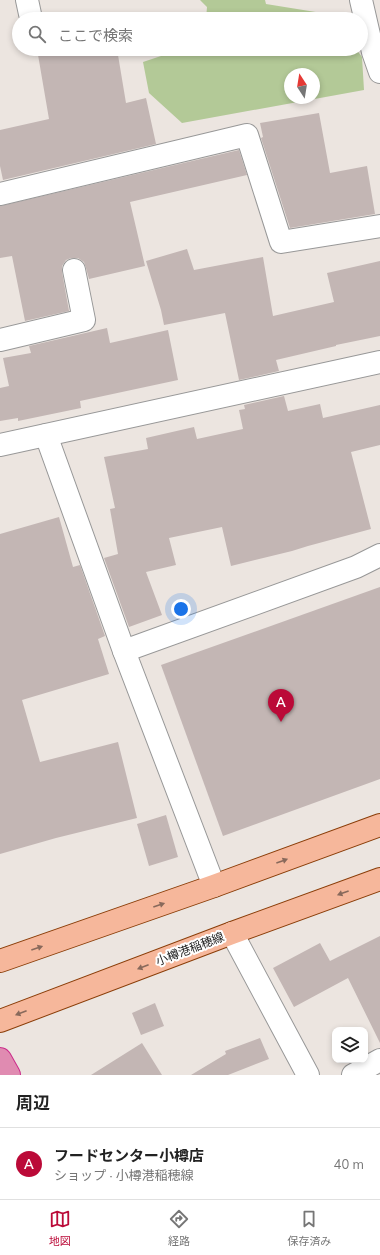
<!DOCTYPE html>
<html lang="ja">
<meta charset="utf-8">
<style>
:root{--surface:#fff;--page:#f6f6f6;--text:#222;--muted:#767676;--line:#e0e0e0;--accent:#bb0a38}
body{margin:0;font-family:Mulish,"Noto Sans JP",sans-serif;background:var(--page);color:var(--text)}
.controls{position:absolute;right:12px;bottom:12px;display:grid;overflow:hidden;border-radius:8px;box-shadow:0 2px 6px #0003}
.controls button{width:36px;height:36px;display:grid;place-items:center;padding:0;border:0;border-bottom:1px solid var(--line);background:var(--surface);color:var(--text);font:20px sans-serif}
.compass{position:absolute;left:284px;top:68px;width:36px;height:36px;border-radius:50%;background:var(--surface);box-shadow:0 2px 6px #0003;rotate:348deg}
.you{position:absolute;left:181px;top:609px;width:14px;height:14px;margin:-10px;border:3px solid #fff;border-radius:50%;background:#1a73e8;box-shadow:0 0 0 6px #1a73e833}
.badge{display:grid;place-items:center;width:26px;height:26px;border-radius:50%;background:var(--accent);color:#fff;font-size:13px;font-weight:700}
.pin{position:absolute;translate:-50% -33px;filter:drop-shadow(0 1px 2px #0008)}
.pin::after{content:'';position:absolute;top:21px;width:14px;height:12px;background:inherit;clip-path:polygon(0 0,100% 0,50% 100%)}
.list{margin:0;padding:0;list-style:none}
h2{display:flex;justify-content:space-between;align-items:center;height:52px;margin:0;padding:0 16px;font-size:17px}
h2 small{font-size:13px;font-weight:400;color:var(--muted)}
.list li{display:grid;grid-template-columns:26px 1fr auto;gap:12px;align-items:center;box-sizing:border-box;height:72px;padding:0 16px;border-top:1px solid var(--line)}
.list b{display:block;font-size:15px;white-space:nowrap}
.list p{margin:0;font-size:13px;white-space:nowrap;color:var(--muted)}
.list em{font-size:13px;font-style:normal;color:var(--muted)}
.icon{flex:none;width:22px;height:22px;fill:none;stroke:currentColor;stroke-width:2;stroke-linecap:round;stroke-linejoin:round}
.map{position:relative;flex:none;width:380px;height:1075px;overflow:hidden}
.search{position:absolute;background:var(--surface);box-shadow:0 2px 6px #0003;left:12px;right:12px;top:12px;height:44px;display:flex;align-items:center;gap:10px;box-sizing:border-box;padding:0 14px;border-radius:22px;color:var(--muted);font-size:15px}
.sheet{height:124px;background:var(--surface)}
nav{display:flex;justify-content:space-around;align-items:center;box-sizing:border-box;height:56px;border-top:1px solid var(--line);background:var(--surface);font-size:11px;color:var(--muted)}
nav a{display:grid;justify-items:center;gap:2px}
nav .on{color:var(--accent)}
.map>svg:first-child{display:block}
</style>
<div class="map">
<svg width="380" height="1075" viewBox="0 0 380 1075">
<rect width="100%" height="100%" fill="#ece5e0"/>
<g fill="#b3c997" fill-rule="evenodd">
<path d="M200 0H265L266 4 328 14 332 19H206L207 7Z"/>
<path d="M182 49H356L362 57 364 90 182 123 149 93 143 62ZM290 74H314V98H290Z"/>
</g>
<g fill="#c3b6b4">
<path d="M37 49H117L126 103 146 98 156 144 3 180 0 166V130L49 119Z"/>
<path d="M319 113 330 173 367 166 375 214 290 228 261 138 263 137 260 123Z"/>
<path d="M239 150 247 175 130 202 145 266 89 279 86 268 84 262 78 258H71L66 260 62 266V272L69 311 25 321 12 256 0 258V206Z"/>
<path d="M187 249 194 270 263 257 273 316 334 302 327 273 380 261V336L336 345V346L276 360 279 371 239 380 225 313 164 325 161 310 146 261Z"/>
<path d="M107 328 110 343 168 330 178 380 80 401 81 408 18 421V418L0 421V388L9 386 3 358 31 353 29 346Z"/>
<path d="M284 396 288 411 320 404 323 418 380 405V445L351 452 371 529 308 546 292 551 231 566 222 527 169 538 176 565 146 572 162 615 129 627 104 558 118 554 110 509 115 508 104 457 148 449 146 438 194 427 197 439 243 429 239 410 245 409 244 405Z"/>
<path d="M59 517 73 567 80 565 105 636 98 639 109 674 22 700 40 762 118 742 137 818 56 838 0 854V534Z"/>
<path d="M380 587V779L223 836 161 665Z"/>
<path d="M166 815 178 857 149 866 137 824Z"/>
<path d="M380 936V1043L348 978 294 1007 273 968 320 943 330 961Z"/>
<path d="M155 1003 164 1026 141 1035 132 1013Z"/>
<path d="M260 1038 269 1059 228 1075H191L226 1054 225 1051Z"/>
<path d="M142 1043 162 1075H91Z"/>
</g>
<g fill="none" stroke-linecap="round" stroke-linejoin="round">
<defs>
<g id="minor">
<path d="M27 0 30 14"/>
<path d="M361 0 373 52 380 72"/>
<path d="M0 194 247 135 281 242 380 226"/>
<path d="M0 340 84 320 74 270"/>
<path d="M46 435 124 651 214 886"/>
<path d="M0 445 380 362"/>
<path d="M124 651 356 567 380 555"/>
<path d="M232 933 308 1075"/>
<path d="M353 1075 380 1060"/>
</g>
<g id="major">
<path d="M0 961 214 886 380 825"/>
<path d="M0 1021 232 933 380 879"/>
</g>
<path id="highway" d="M0 1059 9 1075"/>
</defs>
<use href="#minor" stroke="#989898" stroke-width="24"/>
<use href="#major" stroke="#8a3d08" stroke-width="24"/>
<use href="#highway" stroke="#cb2c8b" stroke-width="24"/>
<use href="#minor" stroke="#fff" stroke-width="22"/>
<use href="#major" stroke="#f6b79b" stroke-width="22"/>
<use href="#highway" stroke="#e08bb1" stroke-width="22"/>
</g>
<defs><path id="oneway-solid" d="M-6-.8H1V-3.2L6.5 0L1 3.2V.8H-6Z"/></defs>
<g fill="#88695b">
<use href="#oneway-solid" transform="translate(282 861) rotate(-20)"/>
<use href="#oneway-solid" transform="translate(343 893) rotate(160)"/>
<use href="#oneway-solid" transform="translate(159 905) rotate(-19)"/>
<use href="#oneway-solid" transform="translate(37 948) rotate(-19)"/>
<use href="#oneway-solid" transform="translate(143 967) rotate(159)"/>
<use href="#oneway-solid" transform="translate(21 1013) rotate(159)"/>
</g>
<g text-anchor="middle" stroke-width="4" stroke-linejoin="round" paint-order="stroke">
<g font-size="12" fill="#1b1b1b" stroke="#fff">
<text transform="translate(190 949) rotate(-21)" y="4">小樽港稲穂線</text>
</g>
</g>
</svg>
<div class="controls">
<button><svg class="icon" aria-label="layers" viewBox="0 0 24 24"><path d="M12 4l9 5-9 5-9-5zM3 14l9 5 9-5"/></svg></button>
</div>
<svg class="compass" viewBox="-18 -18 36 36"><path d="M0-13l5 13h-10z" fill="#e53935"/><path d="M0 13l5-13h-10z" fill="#767676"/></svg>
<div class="you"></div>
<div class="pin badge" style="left:281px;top:722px">A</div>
<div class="search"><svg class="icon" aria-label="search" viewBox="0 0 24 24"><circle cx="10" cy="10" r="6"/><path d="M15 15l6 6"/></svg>ここで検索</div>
</div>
<section class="sheet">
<h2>周辺<small></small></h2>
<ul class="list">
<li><span class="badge">A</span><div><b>フードセンター小樽店</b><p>ショップ · 小樽港稲穂線</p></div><em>40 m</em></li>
</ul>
</section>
<nav>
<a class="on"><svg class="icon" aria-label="map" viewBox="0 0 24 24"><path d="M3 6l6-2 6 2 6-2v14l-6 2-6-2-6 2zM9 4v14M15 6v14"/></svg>地図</a>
<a><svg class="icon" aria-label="directions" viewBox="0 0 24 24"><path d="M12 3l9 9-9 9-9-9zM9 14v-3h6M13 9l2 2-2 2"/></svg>経路</a>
<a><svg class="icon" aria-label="saved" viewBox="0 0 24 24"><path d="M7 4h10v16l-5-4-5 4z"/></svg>保存済み</a>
</nav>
